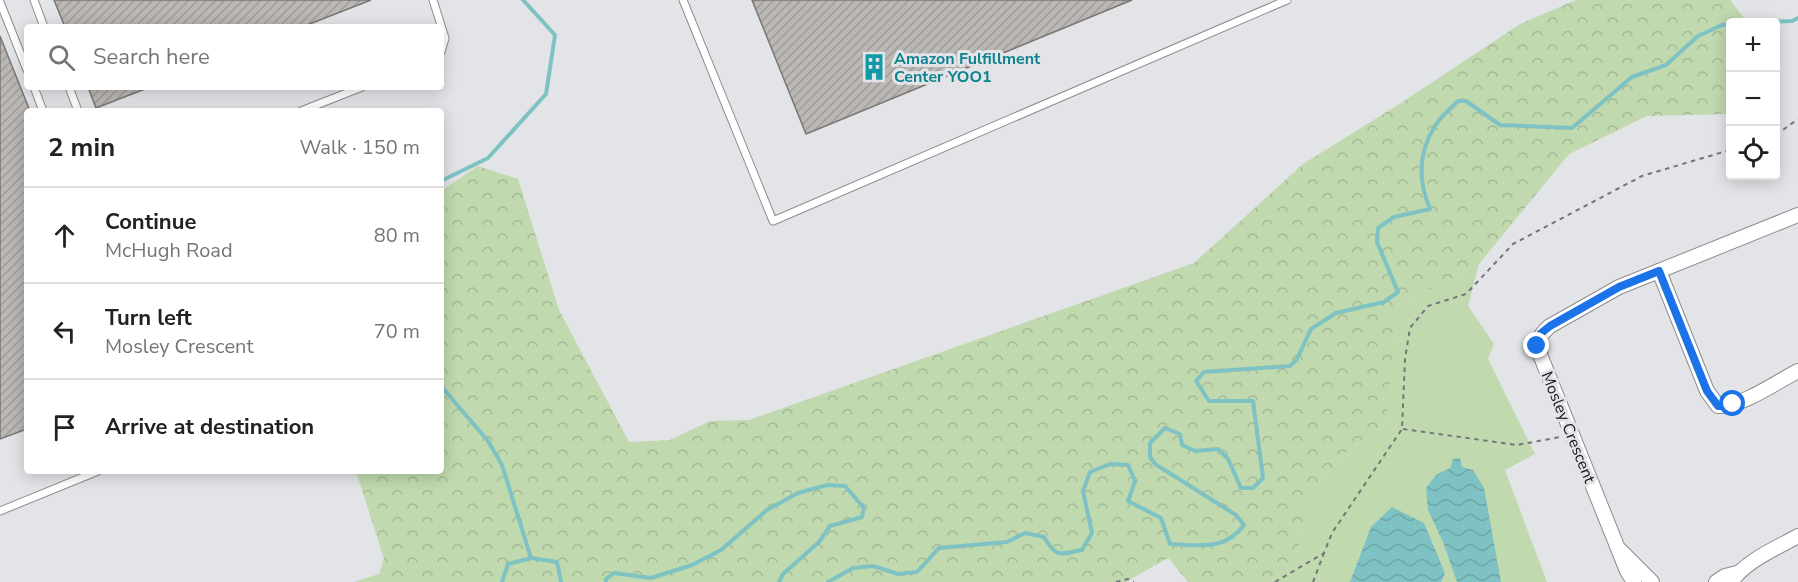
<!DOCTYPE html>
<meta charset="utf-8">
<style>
:root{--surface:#fff;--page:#f6f6f6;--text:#202124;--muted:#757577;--line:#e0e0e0}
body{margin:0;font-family:"Nunito Sans",sans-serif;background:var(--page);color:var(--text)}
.controls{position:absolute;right:18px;top:18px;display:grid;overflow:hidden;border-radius:6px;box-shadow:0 3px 15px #0003}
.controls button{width:54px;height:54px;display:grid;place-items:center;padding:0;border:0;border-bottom:2px solid var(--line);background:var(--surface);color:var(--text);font:30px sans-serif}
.stop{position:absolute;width:18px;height:18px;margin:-14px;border:4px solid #1a73e8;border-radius:50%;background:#fff}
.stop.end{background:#1a73e8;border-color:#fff;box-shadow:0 2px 6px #0008}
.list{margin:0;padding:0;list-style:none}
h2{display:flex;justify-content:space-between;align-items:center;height:78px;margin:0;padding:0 24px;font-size:26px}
h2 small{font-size:20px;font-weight:400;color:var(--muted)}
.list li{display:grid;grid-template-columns:39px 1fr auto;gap:18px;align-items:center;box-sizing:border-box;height:96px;padding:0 24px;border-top:2px solid var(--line)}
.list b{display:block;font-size:22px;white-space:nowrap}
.list p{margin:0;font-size:20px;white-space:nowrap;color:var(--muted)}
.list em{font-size:20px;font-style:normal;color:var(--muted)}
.icon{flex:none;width:33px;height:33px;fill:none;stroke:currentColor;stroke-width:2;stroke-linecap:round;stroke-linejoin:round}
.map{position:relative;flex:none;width:1798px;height:582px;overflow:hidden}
.search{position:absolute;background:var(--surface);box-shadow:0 3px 15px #0003;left:24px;top:24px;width:420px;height:66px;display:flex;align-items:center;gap:15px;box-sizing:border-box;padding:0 21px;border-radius:6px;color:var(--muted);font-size:22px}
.panel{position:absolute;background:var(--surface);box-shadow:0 3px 15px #0003;left:24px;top:108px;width:420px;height:366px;border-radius:6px}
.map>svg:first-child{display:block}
</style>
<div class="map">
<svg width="1798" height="582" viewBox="0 0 1798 582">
<defs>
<pattern id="forest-crowns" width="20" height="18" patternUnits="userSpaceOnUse" patternTransform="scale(1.5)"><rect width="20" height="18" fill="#c0d9af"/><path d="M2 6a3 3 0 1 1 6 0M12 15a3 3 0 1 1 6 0" fill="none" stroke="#a4b996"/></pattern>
<pattern id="water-waves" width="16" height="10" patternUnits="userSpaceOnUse" patternTransform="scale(1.5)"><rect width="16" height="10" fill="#7ec2c3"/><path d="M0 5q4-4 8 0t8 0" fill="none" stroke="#6ca6a7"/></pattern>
<pattern id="building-hatch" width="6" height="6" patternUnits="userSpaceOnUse" patternTransform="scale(1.5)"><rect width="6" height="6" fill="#bbb7b4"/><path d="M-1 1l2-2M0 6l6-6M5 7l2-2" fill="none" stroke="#a09c9a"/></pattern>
</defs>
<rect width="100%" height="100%" fill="#e3e4e8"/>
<path fill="url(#forest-crowns)" d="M1576 0H1730L1747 22H1730V114L1647 116 1569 154 1479 264 1398 306 1386 422 1345 454 1312 490 1290 582H1188L1168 558 1126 582H354L379 574 384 559 356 471H441V191L478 166 518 179 559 310 629 442 670 440 710 421 749 420 1194 263 1303 164 1401 103 1520 24Z"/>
<path fill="#c0d9af" d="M1479 264 1468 306 1494 344 1488 359 1535 454 1505 470 1547 582H1290L1312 490 1345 454 1386 422 1398 306Z"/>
<g fill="url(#water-waves)">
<path d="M1460 458 1462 467 1473 470 1484 488 1501 582H1457L1443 542 1428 510 1426 488 1436 475 1450 468 1453 459Z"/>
<path d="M1392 507 1424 523 1445 573 1441 582H1350L1371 527Z"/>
</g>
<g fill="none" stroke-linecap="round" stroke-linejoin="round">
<g stroke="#7ec2c3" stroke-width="4">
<path d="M1766 22 1792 21 1798 18"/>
<path d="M441 181 488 158 546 94 555 35 523 0"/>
<path d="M441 386 488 441 502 465 531 558"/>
<path d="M502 582 508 564 531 558 557 562 561 582"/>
<path d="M606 582V579L614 573 651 578 692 565 721 550 767 510 798 493 827 485 845 486 864 508 862 517 830 526 819 542 783 574 779 582"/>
<path d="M828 582 853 568 873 566 898 574 917 572 939 548 1007 542 1025 533 1044 537C1057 559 1060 554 1082 550L1092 533 1083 491 1090 472 1110 464 1128 465 1135 481 1128 501 1161 518 1170 544C1200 545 1225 551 1244 525L1236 515 1155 464 1150 457V443L1165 428 1180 434 1182 445 1195 451 1218 449 1228 459 1241 488H1253L1263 478 1253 401H1209L1196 381 1204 372 1290 366 1297 359 1311 329 1336 313 1384 302 1398 292 1377 242 1378 228 1394 217 1430 209C1418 181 1418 153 1435 126 1440 117 1450 109 1458 101H1466L1500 125 1572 128 1632 77 1666 65 1698 36 1722 25 1730 24"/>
</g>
</g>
<g fill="url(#building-hatch)" stroke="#7a7673" stroke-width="1.5">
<path d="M54 0H371L302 27H65Z"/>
<path d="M752 0H1132L806 134Z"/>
<path d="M0 36 30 111H27V429L0 439Z"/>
<path d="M88 87H150L96 108Z"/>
</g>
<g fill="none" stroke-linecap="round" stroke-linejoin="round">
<defs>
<g id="service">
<path d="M34 0 44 27"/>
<path d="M433 0 445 38 441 52"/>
<path d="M683 0 773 221 1287 0"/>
<path d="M0 2 27 70"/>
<path d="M34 87 43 111"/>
<path d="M69 87 78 111"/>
<path d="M301 111 362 87"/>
<path d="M0 511 98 471"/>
</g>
<g id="minor">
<path d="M1659 271 1707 391 1718 406C1740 408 1778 381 1798 371"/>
<path d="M1620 550 1652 582"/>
<path d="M1634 582 1627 571 1541 357C1536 343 1538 336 1550 326L1619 287 1798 215"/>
<path d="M1716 582 1725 576 1737 573"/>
<path d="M1731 582C1747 560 1775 549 1798 536"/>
</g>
</defs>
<use href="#service" stroke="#8c8d91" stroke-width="9"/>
<use href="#minor" stroke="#8c8d91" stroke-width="16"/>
<g stroke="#747578" stroke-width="2" stroke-dasharray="4.5 4.5" stroke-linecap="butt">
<path d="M1776 135 1798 119"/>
<path d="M1403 429 1517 445 1560 437"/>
<path d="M1116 582 1128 579 1134 582"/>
<path d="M1275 582 1324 553 1332 533 1402 429 1405 359 1410 328 1428 306 1466 294 1513 244 1642 176 1730 150"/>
<path d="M1313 582 1324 553"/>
</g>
<use href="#service" stroke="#fff" stroke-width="7"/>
<use href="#minor" stroke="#fff" stroke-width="14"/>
</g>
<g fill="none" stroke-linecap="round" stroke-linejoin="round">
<path stroke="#1a73e8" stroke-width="8" d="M1537 346 1540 334 1550 326 1619 287 1659 271 1707 391 1718 406H1726L1733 404"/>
</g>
<defs>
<symbol id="building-bare" viewBox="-9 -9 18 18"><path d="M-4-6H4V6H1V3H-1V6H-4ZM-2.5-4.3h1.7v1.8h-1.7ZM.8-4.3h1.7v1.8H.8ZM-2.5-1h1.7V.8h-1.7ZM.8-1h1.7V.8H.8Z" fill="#0f9aa8" stroke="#e3e4e8" stroke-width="2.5" paint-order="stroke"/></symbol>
</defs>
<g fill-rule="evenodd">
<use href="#building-bare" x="855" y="48" width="38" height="38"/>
</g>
<g text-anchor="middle" stroke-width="6" stroke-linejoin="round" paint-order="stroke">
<g font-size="16" font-weight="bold" fill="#0d838f" stroke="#e3e4e8" text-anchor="start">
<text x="894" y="64">Amazon Fulfillment<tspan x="894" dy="18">Center YOO1</tspan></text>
</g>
<g font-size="16" fill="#151517" stroke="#e3e4e8">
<text transform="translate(1569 427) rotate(68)" y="6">Mosley Crescent</text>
</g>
</g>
</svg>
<div class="controls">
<button>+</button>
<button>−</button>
<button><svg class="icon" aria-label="locate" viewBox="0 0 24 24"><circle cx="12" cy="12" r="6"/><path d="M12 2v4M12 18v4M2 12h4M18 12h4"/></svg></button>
</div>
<div class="stop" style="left:1733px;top:404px"></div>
<div class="stop end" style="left:1537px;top:346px"></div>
<div class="search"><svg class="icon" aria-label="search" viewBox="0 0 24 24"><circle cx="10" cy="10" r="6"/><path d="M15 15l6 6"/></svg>Search here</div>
<section class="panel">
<h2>2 min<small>Walk · 150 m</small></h2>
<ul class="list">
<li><svg class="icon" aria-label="ahead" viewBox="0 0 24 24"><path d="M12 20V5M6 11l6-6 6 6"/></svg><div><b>Continue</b><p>McHugh Road</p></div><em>80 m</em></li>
<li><svg class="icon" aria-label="left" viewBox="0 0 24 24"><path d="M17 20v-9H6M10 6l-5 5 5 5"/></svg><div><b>Turn left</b><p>Mosley Crescent</p></div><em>70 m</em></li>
<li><svg class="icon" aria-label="arrive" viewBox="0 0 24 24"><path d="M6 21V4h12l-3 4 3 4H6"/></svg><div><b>Arrive at destination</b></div></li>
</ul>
</section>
</div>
